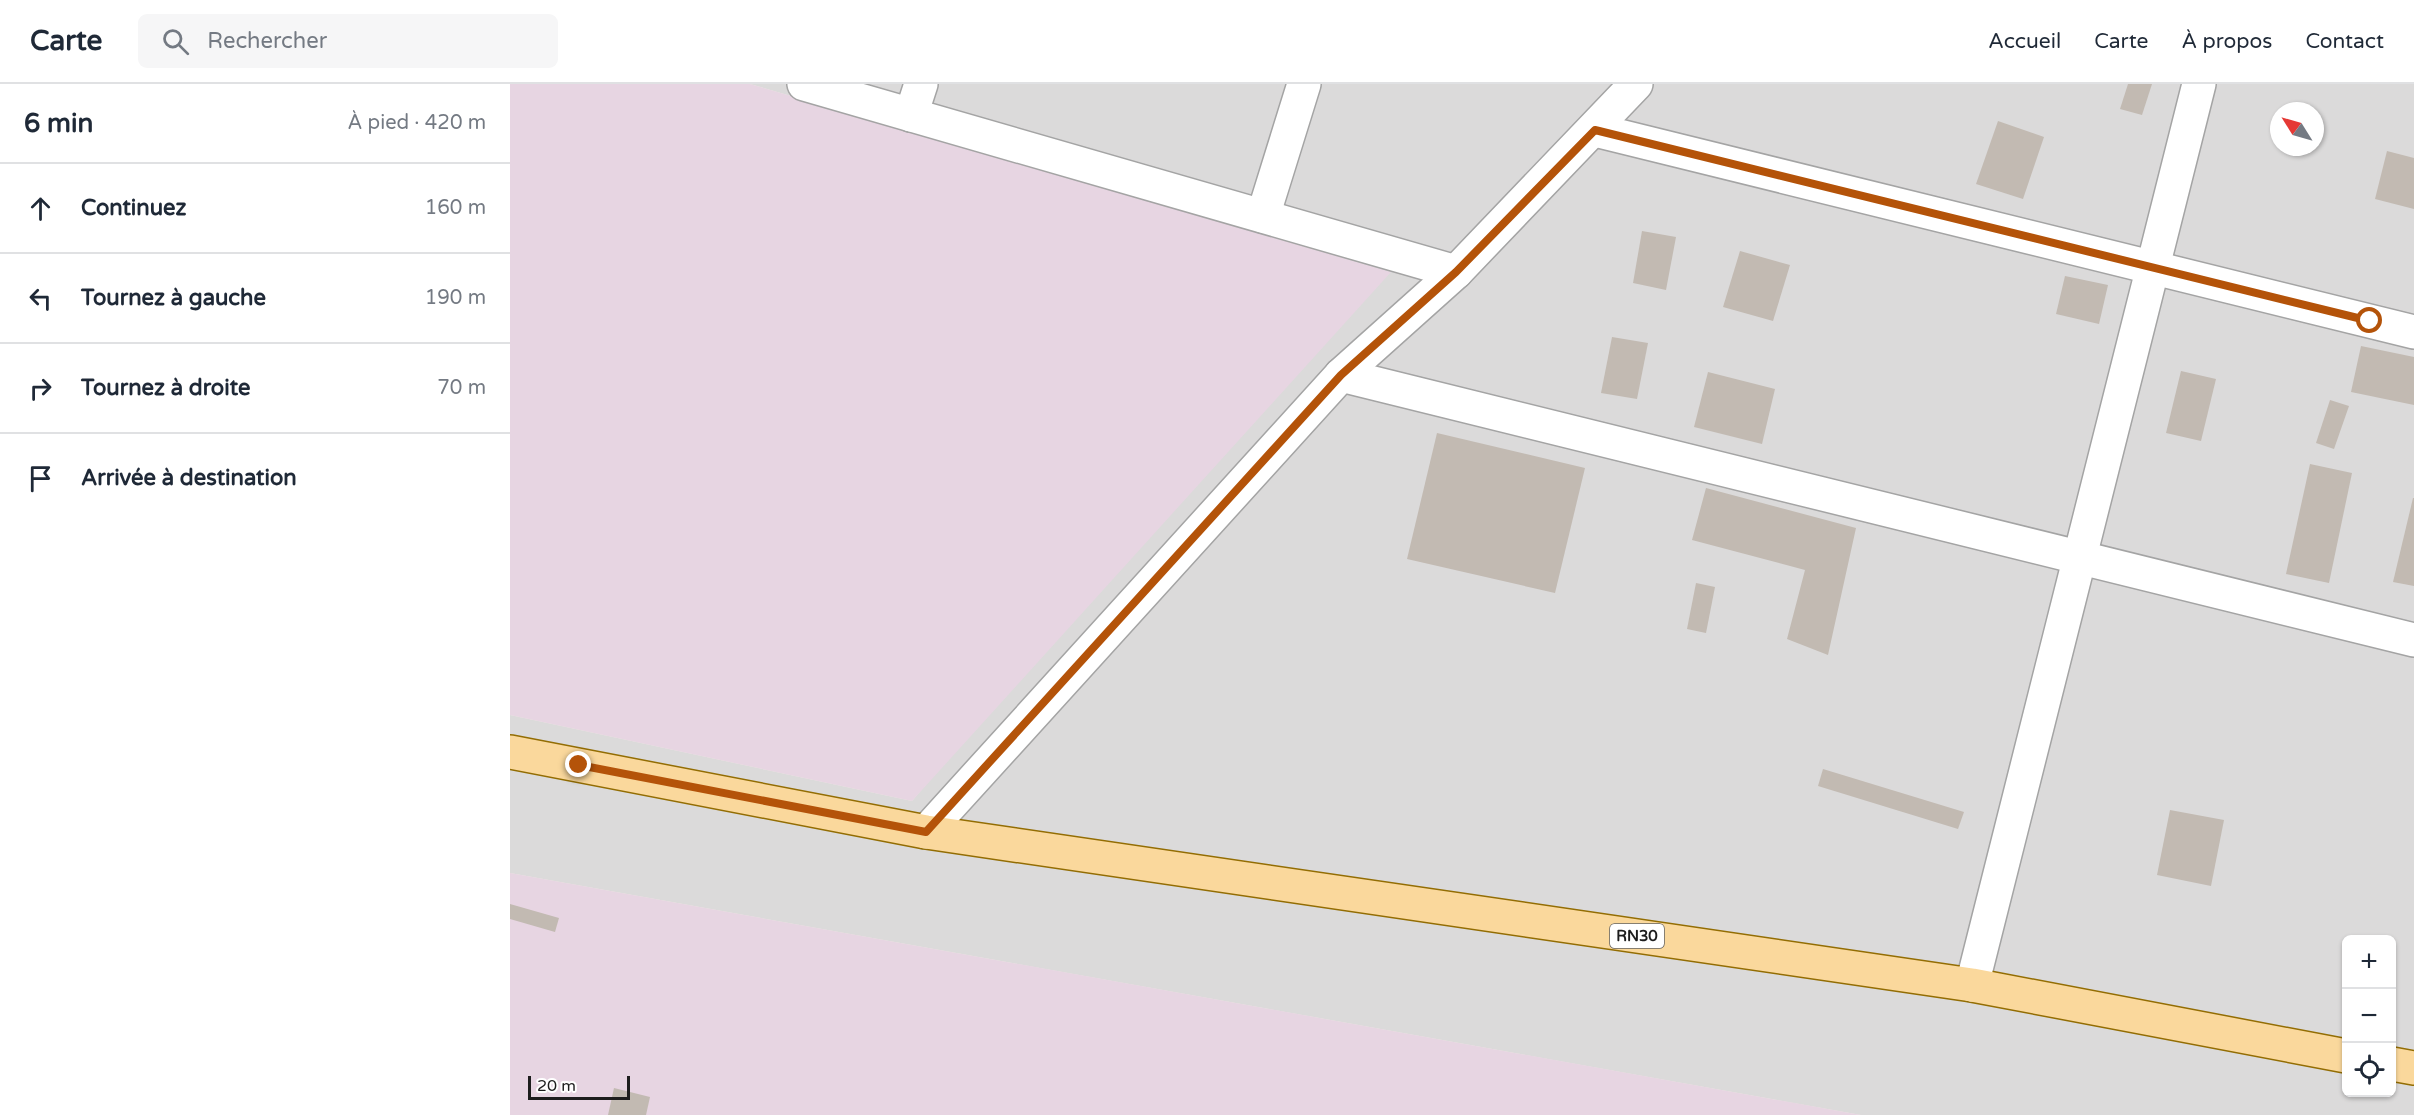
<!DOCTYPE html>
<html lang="fr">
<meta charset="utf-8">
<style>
:root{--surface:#fff;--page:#f6f6f7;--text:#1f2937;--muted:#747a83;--line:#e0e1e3}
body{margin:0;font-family:"Varela Round",sans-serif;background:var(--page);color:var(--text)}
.controls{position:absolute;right:18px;bottom:18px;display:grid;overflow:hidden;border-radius:9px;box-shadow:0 2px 4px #0004}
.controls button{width:54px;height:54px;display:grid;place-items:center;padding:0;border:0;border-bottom:2px solid var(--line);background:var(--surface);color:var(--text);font:30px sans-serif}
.compass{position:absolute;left:1760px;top:18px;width:54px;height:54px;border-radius:50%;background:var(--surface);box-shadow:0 2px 4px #0004;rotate:307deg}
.scale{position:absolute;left:18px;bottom:15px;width:102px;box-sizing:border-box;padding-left:6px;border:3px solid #1d1d1d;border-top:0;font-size:16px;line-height:21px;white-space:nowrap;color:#1d1d1d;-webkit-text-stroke:4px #fff;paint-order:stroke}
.stop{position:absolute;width:18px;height:18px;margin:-14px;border:4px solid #b45309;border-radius:50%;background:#fff}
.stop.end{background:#b45309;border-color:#fff;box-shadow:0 2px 6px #0008}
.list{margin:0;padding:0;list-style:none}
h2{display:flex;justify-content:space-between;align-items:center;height:78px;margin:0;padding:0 24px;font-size:26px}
h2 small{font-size:20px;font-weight:400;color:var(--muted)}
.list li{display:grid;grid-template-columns:39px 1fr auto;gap:18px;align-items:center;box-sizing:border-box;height:90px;padding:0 24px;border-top:2px solid var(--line)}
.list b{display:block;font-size:22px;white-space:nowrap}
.list em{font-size:20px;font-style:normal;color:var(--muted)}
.icon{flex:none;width:33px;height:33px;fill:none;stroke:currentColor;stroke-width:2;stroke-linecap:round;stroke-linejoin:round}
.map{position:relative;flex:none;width:1904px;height:1031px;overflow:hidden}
header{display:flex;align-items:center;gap:36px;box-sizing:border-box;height:84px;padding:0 30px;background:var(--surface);border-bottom:2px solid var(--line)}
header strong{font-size:28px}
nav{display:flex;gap:33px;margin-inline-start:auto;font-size:21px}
.search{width:420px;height:54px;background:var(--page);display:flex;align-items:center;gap:15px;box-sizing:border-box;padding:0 21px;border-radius:9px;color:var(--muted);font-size:22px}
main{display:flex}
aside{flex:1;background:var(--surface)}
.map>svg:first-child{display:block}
</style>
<header>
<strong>Carte</strong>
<div class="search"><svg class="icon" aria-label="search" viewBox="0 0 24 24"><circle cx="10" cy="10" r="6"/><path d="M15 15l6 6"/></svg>Rechercher</div>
<nav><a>Accueil</a><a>Carte</a><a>À propos</a><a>Contact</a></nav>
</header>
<main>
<aside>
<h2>6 min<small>À pied · 420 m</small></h2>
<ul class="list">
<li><svg class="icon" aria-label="ahead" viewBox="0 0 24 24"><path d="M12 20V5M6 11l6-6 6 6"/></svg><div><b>Continuez</b></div><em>160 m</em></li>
<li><svg class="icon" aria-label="left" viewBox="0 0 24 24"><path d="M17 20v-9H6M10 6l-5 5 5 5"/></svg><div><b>Tournez à gauche</b></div><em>190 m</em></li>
<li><svg class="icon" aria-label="right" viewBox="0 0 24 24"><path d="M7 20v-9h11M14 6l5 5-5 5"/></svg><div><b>Tournez à droite</b></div><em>70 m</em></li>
<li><svg class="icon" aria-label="arrive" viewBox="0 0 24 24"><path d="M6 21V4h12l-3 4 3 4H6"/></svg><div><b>Arrivée à destination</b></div></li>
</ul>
</aside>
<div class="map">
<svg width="1904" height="1031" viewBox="0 0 1904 1031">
<rect width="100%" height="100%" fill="#eeebe3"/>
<path fill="#dbdada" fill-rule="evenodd" d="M240 0H1904V1031H1351L0 789V631L402 717 853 180ZM1769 27H1805V63H1769ZM1836 856H1882V1008H1836Z"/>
<g fill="#e7d5e2">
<path d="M0 0H240L881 188 402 717 0 631Z"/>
<path d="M0 789 1167 998 1351 1031H0Z"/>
</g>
<g fill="#c2bab2">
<path d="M1618 0H1642L1632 31 1610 25Z"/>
<path d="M1488 37 1534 53 1513 115 1466 100Z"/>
<path d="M1877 67 1904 74V125L1865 115Z"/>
<path d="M1132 147 1166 153 1156 206 1123 199Z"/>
<path d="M1230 167 1280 181 1263 237 1213 223Z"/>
<path d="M1555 192 1598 201 1589 240 1546 230Z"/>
<path d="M1102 253 1138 259 1127 315 1091 309Z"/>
<path d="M1851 262 1904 273V321L1841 308Z"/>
<path d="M1671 287 1706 295 1691 357 1656 349Z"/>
<path d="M1198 288 1265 305 1252 360 1184 343Z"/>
<path d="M1820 316 1839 322 1824 365 1806 359Z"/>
<path d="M927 349 1075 384 1045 509 897 475Z"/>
<path d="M1800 380 1842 389 1819 499 1776 490Z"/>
<path d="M1196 404 1346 444 1318 571 1277 555 1295 486 1182 456Z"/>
<path d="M1903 414H1904V502L1883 498Z"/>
<path d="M1186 499 1205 503 1196 549 1177 545Z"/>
<path d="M1313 685 1454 728 1448 745 1308 702Z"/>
<path d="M1660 726 1714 736 1701 802 1647 791Z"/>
<path d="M0 820 49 834 45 848 0 835Z"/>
<path d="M104 1004 140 1013 136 1031H98Z"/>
</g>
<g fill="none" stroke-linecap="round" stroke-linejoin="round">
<defs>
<g id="minor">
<path d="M294 0 946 188"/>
<path d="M401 31 411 0"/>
<path d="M1085 46 1904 248"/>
<path d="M753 132 794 0"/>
<path d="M831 291 1904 556"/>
<path d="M416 748 831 291 946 188 1126 0"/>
<path d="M1462 901 1689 0"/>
</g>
<g id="major">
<path d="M0 668 416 748 1462 901 1836 972"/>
<path d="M1882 980 1904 984"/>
</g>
</defs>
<use href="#minor" stroke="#a4a4a4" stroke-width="36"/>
<use href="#major" stroke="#936d03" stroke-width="36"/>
<use href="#minor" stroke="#fff" stroke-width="33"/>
<use href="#major" stroke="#fad89c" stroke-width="33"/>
</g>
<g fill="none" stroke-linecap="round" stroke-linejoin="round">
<path stroke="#b45309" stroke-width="8" d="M69 681 416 748 831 291 946 188 1085 46 1860 237"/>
</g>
<g text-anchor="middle" stroke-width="6" stroke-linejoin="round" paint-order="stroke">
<rect fill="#fff" stroke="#616161" stroke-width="1.5" x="1100" y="840" width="54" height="24" rx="4.5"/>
<g font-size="15" font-weight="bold" fill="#1d1d1d">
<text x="1127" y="857">RN30</text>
</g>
</g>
</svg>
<div class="controls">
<button>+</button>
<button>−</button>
<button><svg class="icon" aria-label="locate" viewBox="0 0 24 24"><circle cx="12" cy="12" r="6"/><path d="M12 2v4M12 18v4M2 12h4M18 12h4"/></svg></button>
</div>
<svg class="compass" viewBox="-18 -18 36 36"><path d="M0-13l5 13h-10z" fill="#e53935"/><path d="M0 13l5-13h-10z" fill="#747a83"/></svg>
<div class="scale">20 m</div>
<div class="stop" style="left:1860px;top:237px"></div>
<div class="stop end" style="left:69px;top:681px"></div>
</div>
</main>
